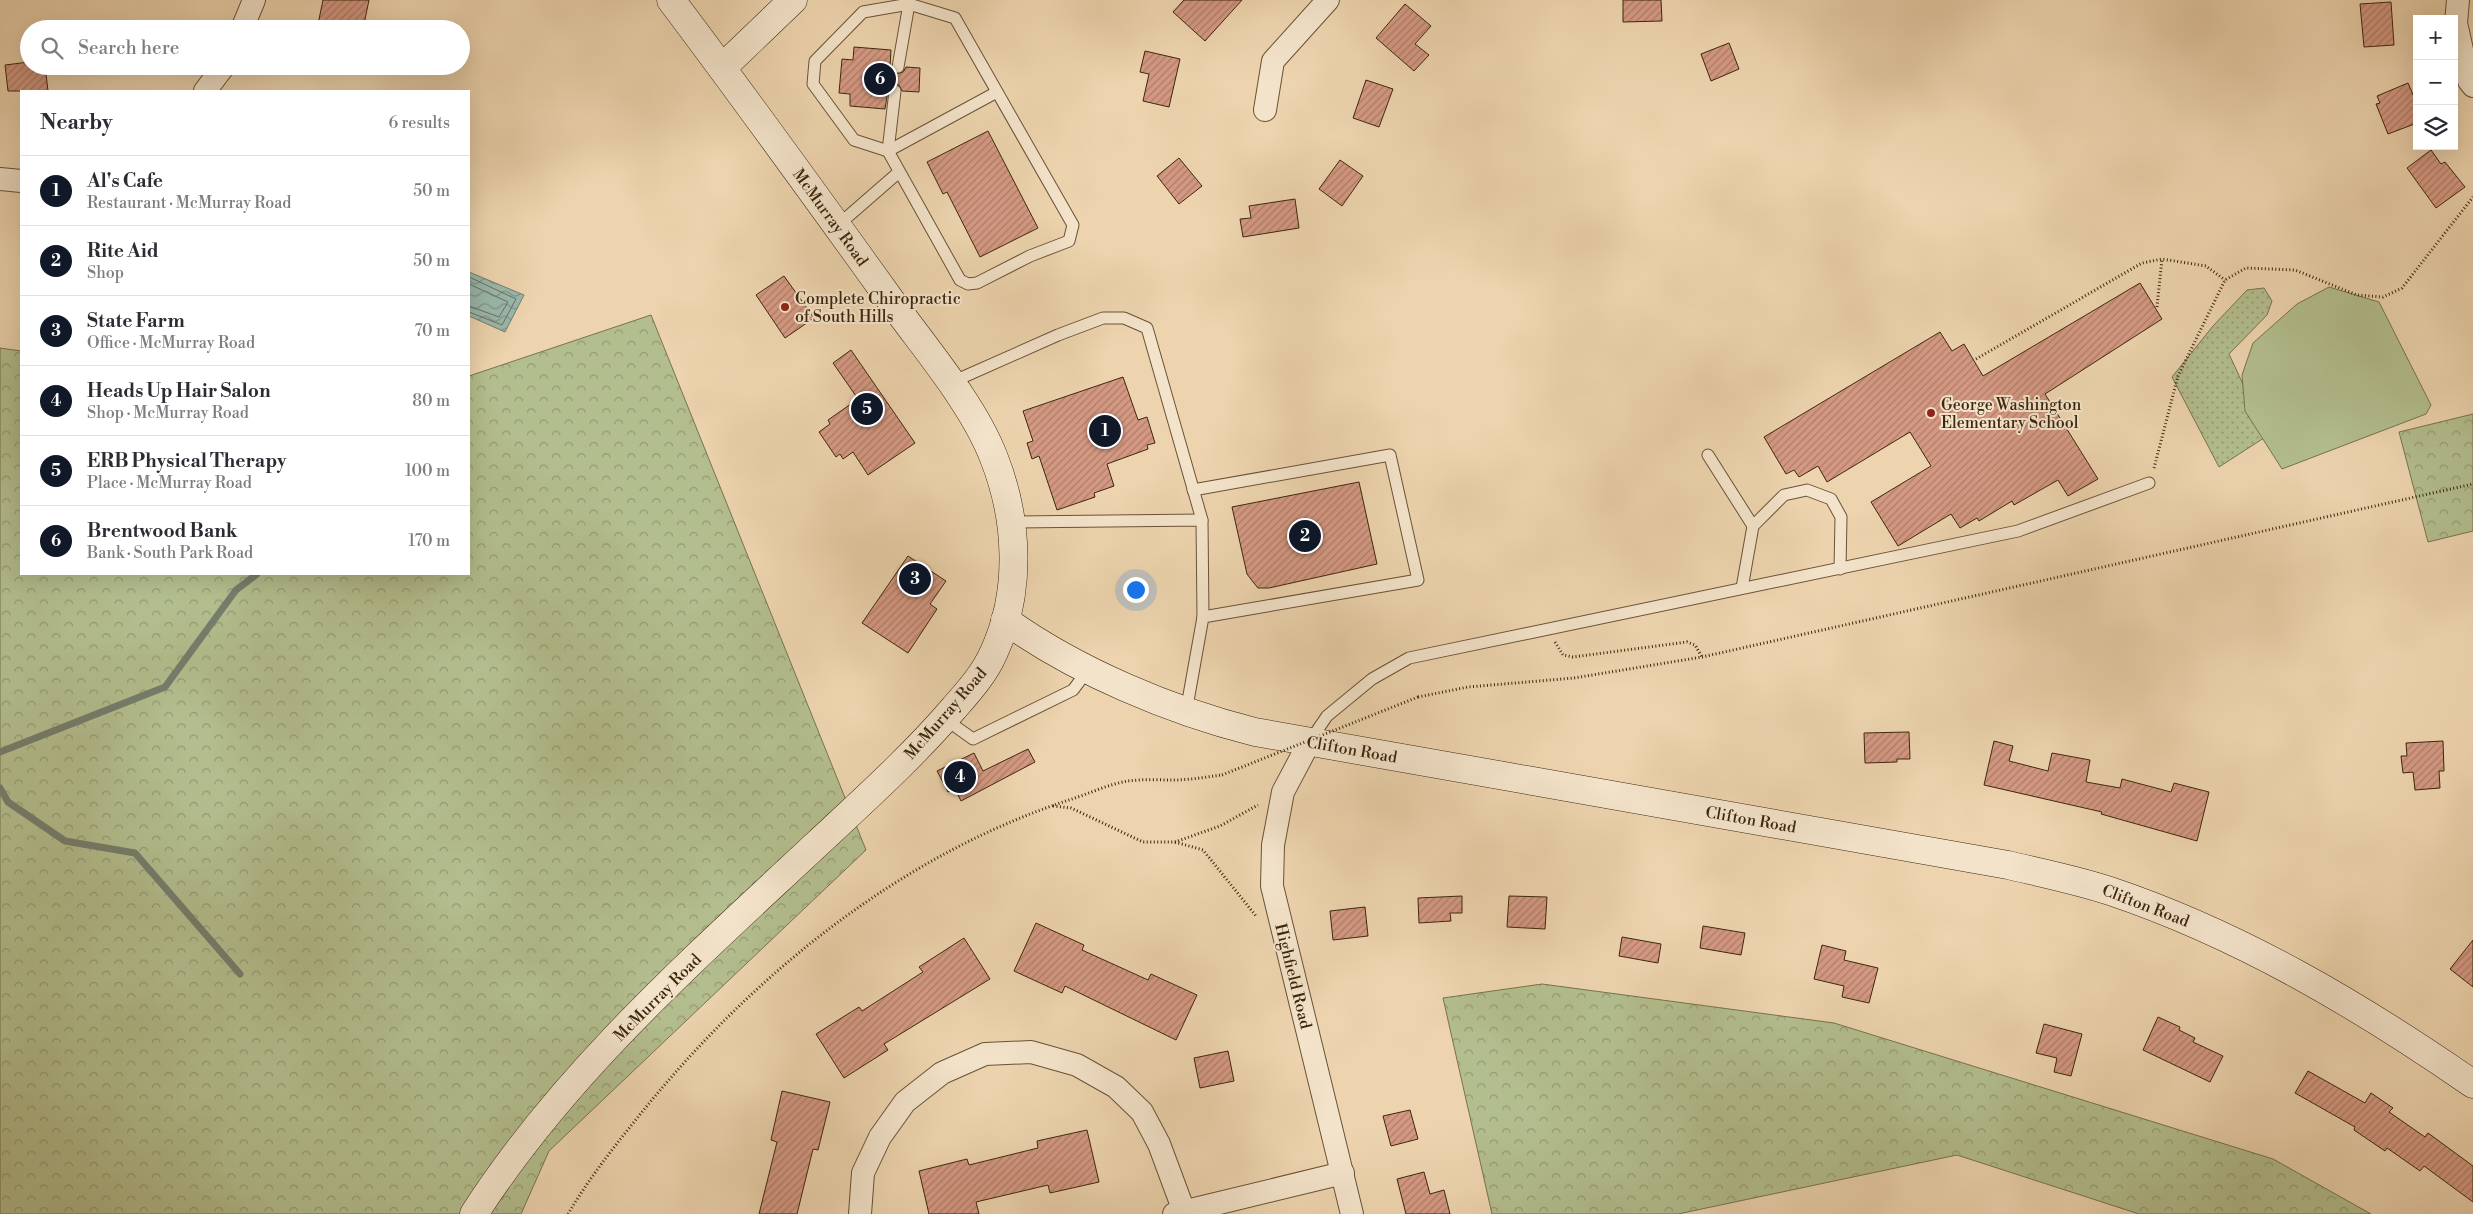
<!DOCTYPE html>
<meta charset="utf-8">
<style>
:root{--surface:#fff;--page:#f2f2f3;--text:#2b2b33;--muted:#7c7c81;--line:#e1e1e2;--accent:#111827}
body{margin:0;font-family:"Libre Bodoni",serif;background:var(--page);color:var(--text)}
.controls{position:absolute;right:15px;top:15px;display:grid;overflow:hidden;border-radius:0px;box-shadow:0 5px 20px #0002}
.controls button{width:45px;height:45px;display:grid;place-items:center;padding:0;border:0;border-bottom:1px solid var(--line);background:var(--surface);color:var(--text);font:25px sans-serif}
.you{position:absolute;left:1135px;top:589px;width:18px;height:18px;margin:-12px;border:4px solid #fff;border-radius:50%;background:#1a73e8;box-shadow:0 0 0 8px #1a73e833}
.badge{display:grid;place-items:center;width:32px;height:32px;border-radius:50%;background:var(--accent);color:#fff;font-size:16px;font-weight:700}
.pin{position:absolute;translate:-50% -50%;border:2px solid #fff;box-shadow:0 1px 5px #0006}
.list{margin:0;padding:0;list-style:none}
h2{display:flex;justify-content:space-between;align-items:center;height:65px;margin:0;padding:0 20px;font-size:21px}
h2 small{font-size:16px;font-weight:400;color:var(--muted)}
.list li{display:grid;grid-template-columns:32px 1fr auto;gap:15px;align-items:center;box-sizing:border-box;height:70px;padding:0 20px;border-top:1px solid var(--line)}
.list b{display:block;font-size:19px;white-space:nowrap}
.list p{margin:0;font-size:16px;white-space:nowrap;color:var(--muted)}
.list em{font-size:16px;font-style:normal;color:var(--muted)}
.icon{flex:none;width:28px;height:28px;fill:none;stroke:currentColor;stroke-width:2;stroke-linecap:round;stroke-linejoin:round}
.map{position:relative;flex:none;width:2473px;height:1214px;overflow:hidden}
.search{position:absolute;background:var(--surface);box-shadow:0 5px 20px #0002;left:20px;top:20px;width:450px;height:55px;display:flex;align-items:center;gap:12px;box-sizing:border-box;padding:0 18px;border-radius:28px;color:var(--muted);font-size:19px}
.panel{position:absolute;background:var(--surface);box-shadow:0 5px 20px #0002;left:20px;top:90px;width:450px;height:485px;border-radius:0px}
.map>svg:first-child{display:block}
</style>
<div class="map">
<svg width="2473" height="1214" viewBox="0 0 2473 1214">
<defs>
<pattern id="forest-crowns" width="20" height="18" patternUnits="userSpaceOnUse" patternTransform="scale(1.25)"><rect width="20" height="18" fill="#b3be8e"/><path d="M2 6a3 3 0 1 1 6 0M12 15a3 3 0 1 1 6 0" fill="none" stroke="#939a72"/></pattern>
<pattern id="park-dots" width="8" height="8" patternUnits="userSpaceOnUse" patternTransform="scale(1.25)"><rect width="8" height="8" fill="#b3be8e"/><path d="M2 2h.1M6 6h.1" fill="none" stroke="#939a72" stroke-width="1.8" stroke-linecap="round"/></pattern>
<pattern id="water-waves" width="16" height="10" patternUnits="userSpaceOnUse" patternTransform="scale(1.25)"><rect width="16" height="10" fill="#99b8ad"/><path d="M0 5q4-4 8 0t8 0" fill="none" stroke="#7e958b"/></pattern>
<pattern id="building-hatch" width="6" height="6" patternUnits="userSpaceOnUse" patternTransform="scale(1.25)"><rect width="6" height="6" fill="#d59983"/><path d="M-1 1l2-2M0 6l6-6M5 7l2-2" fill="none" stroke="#ae7d6a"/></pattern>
</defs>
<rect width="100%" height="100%" fill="#edd4ae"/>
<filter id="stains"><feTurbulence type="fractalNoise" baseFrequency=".004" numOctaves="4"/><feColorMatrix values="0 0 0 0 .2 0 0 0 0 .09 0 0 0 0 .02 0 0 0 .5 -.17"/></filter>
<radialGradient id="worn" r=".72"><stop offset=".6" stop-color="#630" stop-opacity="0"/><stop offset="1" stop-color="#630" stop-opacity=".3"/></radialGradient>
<g fill="url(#forest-crowns)" stroke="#78724e">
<path d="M651 315 866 850 549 1151 521 1214H0V348L21 351V574H469V376Z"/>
<path d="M2473 414V531L2428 542 2399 432Z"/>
<path d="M1542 984 1834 1023 2273 1159 2371 1214H2139L1957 1155 1678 1214H1492L1443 998Z"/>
</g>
<path fill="url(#park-dots)" stroke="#78724e" d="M2264 288 2272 301 2267 315 2229 354 2267 436 2219 467 2172 377 2213 326 2247 290Z"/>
<path fill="#b3be8e" stroke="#78724e" d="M2329 287 2379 302 2431 405 2426 414 2282 469 2245 411 2242 375 2253 343 2297 304Z"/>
<path fill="url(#water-waves)" stroke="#747e6d" d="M469 272 524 295 505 332 469 316Z"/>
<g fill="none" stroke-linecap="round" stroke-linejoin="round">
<g stroke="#6a6f5e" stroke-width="1">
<path d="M469 277 516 299 502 325 469 312"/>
<path d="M469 284 508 302 499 317 469 306"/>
</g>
<g stroke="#747e6d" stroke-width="7">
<path d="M0 752 165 687 236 590 257 574"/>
<path d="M0 788 8 802 65 841 135 853 240 974"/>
</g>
</g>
<g fill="url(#building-hatch)" stroke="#3c260e">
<path d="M323 0H369L363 29H317Z"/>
<path d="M1184 0H1242L1205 41 1173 12Z"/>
<path d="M1623 0H1661L1662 21 1623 22Z"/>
<path d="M2391 2 2394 45 2364 47 2360 4Z"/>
<path d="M1405 4 1431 26 1415 44 1429 55 1414 71 1376 38Z"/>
<path d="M1729 43 1739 69 1711 81 1701 54Z"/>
<path d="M854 47 891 50 890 66 896 74 903 72 906 67 920 68 919 92 902 91 899 85 892 84 888 90 885 109 850 106V94L839 93 842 59 853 60Z"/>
<path d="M1145 51 1180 59 1169 107 1143 101 1149 74 1140 72Z"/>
<path d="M29 62V66H45L48 91H8L5 65Z"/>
<path d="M1366 80 1393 89 1379 127 1353 118Z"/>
<path d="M2408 83 2417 104V123L2388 134 2376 104 2380 103 2377 96Z"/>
<path d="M988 131 1038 228 980 257 947 192 943 194 927 162Z"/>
<path d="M2431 150 2441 164 2445 162 2465 187 2436 208 2407 168Z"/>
<path d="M1179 158 1202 186 1179 204 1157 176Z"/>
<path d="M1340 160 1363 176 1342 206 1319 189Z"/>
<path d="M1295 199 1299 228 1243 237 1240 219 1251 218 1249 206Z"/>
<path d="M784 276 814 318 785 338 756 295Z"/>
<path d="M2140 283 2162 319 2045 394 2098 479 2068 496 2058 480 2014 505 2012 501 1979 521 1977 518 1960 528 1951 514 1898 546 1871 502 1931 466 1910 432 1827 482 1818 466 1799 477 1794 470 1786 474 1764 437 1940 332 1952 351 1964 344 1983 376Z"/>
<path d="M851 350 915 443 868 475 853 452 843 459 840 454 836 457 819 432 830 424 828 420 858 399 833 363Z"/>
<path d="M1123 377 1138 420 1147 417 1155 443 1147 445 1148 449 1107 464 1114 486 1094 493 1095 497 1057 510 1039 456 1032 459 1027 443 1033 441 1023 411Z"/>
<path d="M1359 482 1377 564 1269 588H1258L1253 582 1247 574 1232 507Z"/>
<path d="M908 556 946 581 930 604 937 609 908 653 862 623Z"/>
<path d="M1909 732 1910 759H1897V762L1865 763 1864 733Z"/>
<path d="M1994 741 2013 746 2009 761 2048 771 2052 753 2090 760 2086 782 2120 788 2122 779 2171 792 2174 783 2209 792 2197 841 2101 814 2102 812 1984 785Z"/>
<path d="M2443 741 2444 771H2439L2440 788 2415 790 2413 772 2403 773 2401 756H2407L2406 743Z"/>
<path d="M1028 749 1035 762 961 801 955 789 948 792 937 771 974 753 983 771Z"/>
<path d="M1462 896V913H1450L1451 921 1419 923 1418 898Z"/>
<path d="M1509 896 1547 897 1545 929 1507 927Z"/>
<path d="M1365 907 1368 936 1333 940 1330 911Z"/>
<path d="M1036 923 1084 945 1082 950 1148 980 1151 974 1197 995 1176 1040 1065 986 1062 993 1014 971Z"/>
<path d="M1703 926 1745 933 1741 955 1700 948Z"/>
<path d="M1622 937 1661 944 1658 963 1619 956Z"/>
<path d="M964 938 990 979 884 1044 888 1050 844 1078 816 1034 859 1007 862 1011 923 972 919 967Z"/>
<path d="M2473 940V987L2450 969Z"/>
<path d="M1822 945 1846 951 1844 960 1878 968 1869 1003 1842 997 1844 986 1814 979Z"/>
<path d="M2158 1017 2180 1027 2179 1030 2195 1038 2193 1042 2223 1056 2210 1082 2143 1050Z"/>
<path d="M2044 1024 2082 1034 2071 1076 2054 1072 2057 1058 2036 1053Z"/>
<path d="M1228 1051 1234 1081 1200 1088 1194 1058Z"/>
<path d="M2308 1071 2365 1103 2371 1093 2393 1108 2389 1112 2425 1137 2428 1133 2473 1166V1202L2424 1166 2420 1171 2387 1148 2385 1151 2354 1130 2355 1127 2295 1093Z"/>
<path d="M782 1091 830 1102 818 1150 813 1149 797 1214H759L777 1142 771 1140Z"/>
<path d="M1410 1110 1418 1139 1391 1146 1383 1116Z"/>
<path d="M1087 1130 1099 1182 1050 1193 1048 1185 976 1202 979 1214H929L919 1171 967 1159 969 1165 1038 1148 1037 1141Z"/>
<path d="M1424 1172 1430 1194 1444 1190 1450 1214H1406L1397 1179Z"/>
</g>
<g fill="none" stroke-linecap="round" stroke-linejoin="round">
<defs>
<g id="lane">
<path d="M898 67 909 4 863 12 815 61 813 84 854 140 888 151 997 92"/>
<path d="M895 91 888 151 960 280 968 284 977 283 1030 256 1069 241 1073 225 955 18 909 4V0"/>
<path d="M837 226 899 172"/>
<path d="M952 382 1058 335 1103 318H1124L1147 328 1202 520"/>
<path d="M1708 455 1753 526"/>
<path d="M1012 522 1202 520 1203 617"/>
<path d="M1742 588 1753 526 1784 495 1807 490 1831 499 1841 517 1840 569"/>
<path d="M1186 712 1203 617 1418 580 1390 455 1193 490"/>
<path d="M945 719 973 739 1073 690 1088 670"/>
<path d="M1310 741 1327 716 1372 679 1409 658 2018 531 2149 483"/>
</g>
<g id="street">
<path d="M2458 0 2456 23 2469 81 2473 86"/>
<path d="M242 29 254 0"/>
<path d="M205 91 224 66"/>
<path d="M1265 110 1273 61 1328 0"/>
<path d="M0 179 21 181"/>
<path d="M1310 741 1283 792 1273 845 1272 886 1352 1214"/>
<path d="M860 1214 863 1173 880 1137 905 1102 942 1073 985 1054 1031 1052 1077 1065 1116 1087 1142 1112 1159 1144 1185 1214"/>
<path d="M1174 1214 1343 1173"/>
</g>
<g id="secondary">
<path d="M722 68 793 0"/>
<path d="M1005 620C1076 671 1171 711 1255 732L2008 865C2042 873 2077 880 2110 891 2241 935 2360 1006 2473 1084"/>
<path d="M474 1214C566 1071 694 959 818 843 864 800 912 757 954 708 969 691 985 673 994 652 1022 591 1018 519 994 458 973 403 923 346 889 298 817 198 745 98 671 0"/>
</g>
</defs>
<use href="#lane" stroke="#685236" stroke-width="13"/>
<use href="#street" stroke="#685236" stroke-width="24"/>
<use href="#secondary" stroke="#3c260e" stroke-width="29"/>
<g stroke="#3c260e" stroke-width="3" stroke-dasharray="1 2.5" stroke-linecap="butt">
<path d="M2157 307 2162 259"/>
<path d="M1976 359 2142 263 2162 259 2206 266 2225 280"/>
<path d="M2154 468 2178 376 2225 280 2246 268 2295 270 2357 295 2383 297 2402 288 2473 197"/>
<path d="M1555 642 1563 655 1573 657 1687 642 1695 645 1702 657"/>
<path d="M1418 697 1468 687 1574 678 1702 657 2473 484"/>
<path d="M1053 806 1071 808 1143 842H1175L1220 826 1258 805"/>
<path d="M1175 842 1203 850 1256 916"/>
<path d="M568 1214C588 1180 613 1148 638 1117 749 978 898 856 1069 800 1088 794 1109 784 1128 781 1142 779 1159 780 1173 780 1190 780 1206 777 1222 775"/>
</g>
<use href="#lane" stroke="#f3e3ca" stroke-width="11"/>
<use href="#street" stroke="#f3e3ca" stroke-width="22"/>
<use href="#secondary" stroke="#f3e3ca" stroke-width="28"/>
<path stroke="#3c260e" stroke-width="3" stroke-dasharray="1 2.5" stroke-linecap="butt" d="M1222 775 1418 697"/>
</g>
<g fill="#8f2418" stroke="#f3e3ca" stroke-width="2">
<circle cx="785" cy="307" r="5"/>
<circle cx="1931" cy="413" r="5"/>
</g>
<g text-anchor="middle" stroke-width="4" stroke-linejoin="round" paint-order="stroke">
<g font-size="16" fill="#3c260e" stroke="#f3e3ca">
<text transform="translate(831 217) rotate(54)" y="6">McMurray Road</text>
<text transform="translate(945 713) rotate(-49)" y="6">McMurray Road</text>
<text transform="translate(1352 749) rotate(10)" y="6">Clifton Road</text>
<text transform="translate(1751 819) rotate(10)" y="6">Clifton Road</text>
<text transform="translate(2146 905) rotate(21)" y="6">Clifton Road</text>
<text transform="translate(1294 976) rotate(76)" y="6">Highfield Road</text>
<text transform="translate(657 997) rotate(-45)" y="6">McMurray Road</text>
</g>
<g font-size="16" fill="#3c260e" stroke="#f3e3ca" text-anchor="start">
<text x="795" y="304">Complete Chiropractic<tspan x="795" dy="18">of South Hills</tspan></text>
<text x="1941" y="410">George Washington<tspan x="1941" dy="18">Elementary School</tspan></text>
</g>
</g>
<rect width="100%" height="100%" filter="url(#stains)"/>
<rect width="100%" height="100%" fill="url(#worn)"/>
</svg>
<div class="controls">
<button>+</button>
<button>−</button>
<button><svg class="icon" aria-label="layers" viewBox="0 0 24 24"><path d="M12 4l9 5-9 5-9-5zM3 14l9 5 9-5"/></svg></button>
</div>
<div class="you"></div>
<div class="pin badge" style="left:1105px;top:431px">1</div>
<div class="pin badge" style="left:1305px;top:536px">2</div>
<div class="pin badge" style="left:915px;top:579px">3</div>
<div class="pin badge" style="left:960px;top:777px">4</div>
<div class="pin badge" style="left:867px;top:409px">5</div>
<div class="pin badge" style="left:880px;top:79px">6</div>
<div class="search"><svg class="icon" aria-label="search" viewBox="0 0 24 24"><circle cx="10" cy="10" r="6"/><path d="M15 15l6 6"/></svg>Search here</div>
<section class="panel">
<h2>Nearby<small>6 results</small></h2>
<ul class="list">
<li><span class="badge">1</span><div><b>Al's Cafe</b><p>Restaurant · McMurray Road</p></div><em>50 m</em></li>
<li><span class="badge">2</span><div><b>Rite Aid</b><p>Shop</p></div><em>50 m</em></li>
<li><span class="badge">3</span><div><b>State Farm</b><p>Office · McMurray Road</p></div><em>70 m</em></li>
<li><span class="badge">4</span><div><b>Heads Up Hair Salon</b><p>Shop · McMurray Road</p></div><em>80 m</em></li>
<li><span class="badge">5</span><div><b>ERB Physical Therapy</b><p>Place · McMurray Road</p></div><em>100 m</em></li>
<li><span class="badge">6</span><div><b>Brentwood Bank</b><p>Bank · South Park Road</p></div><em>170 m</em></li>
</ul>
</section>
</div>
